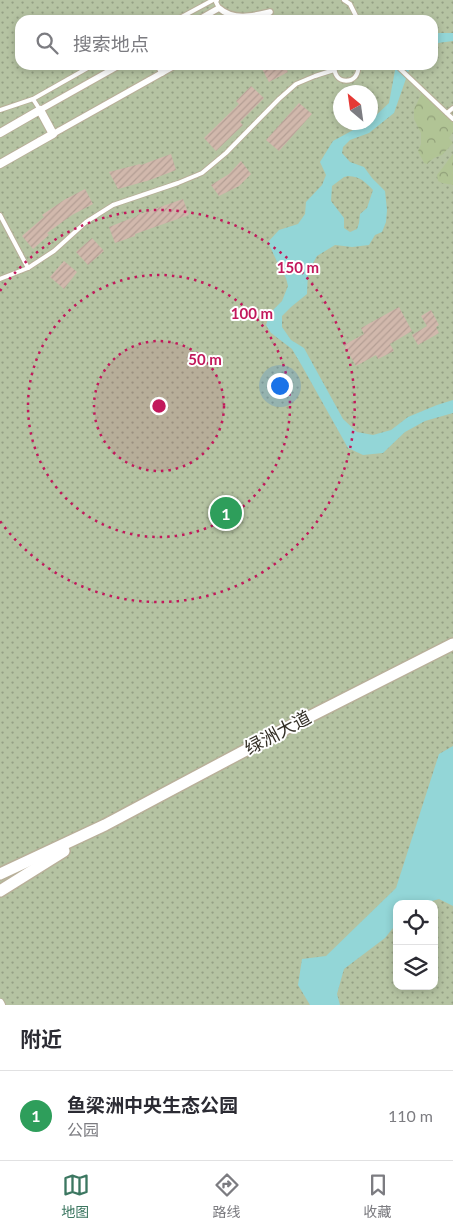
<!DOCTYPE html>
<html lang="zh">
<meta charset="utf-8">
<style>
:root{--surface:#fff;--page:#f7f7f7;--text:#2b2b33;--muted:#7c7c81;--line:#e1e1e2;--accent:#3c7761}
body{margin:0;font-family:Lato,"Noto Sans SC",sans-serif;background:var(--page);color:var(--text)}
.controls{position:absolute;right:15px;bottom:15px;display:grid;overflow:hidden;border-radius:10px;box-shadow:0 2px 8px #0003}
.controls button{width:45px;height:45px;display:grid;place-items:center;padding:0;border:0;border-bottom:1px solid var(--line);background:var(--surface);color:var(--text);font:25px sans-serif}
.compass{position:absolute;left:333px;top:85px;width:45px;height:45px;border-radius:50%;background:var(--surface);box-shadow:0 2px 8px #0003;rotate:331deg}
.you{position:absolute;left:279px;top:385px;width:18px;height:18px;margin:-12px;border:4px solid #fff;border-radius:50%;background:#1a73e8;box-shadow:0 0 0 8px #1a73e833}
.badge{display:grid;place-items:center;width:32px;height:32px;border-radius:50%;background:var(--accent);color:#fff;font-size:16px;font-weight:700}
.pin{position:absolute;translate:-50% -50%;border:2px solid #fff;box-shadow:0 1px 5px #0006}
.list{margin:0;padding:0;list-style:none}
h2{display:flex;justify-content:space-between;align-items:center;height:65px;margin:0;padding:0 20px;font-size:21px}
h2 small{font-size:16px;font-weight:400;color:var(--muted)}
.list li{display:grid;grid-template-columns:32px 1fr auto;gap:15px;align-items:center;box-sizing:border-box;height:90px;padding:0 20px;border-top:1px solid var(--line)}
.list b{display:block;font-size:19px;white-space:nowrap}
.list p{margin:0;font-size:16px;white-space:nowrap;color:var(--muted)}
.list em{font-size:16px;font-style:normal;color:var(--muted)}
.icon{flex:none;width:28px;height:28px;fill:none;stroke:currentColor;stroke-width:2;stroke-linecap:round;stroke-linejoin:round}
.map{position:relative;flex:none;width:453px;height:1005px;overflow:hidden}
.search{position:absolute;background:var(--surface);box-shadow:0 2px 8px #0003;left:15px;right:15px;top:15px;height:55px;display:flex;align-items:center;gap:12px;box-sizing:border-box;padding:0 18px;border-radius:15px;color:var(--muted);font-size:19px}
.sheet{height:155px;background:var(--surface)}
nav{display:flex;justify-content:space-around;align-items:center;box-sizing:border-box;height:70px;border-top:1px solid var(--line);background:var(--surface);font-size:14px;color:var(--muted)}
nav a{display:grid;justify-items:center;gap:2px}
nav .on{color:var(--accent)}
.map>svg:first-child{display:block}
</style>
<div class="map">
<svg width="453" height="1005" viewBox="0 0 453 1005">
<defs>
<pattern id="grass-dots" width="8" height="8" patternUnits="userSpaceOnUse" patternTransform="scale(1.25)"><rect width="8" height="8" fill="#b5c3a2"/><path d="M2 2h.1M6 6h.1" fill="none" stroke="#949f84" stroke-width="1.8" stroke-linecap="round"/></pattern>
<pattern id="forest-crowns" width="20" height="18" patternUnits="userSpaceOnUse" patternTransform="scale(1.25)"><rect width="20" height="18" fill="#b1c495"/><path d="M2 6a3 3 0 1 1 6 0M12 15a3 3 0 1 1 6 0" fill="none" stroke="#91a079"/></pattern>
<pattern id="building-hatch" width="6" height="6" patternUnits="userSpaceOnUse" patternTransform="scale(1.25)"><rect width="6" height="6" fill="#d1b8ac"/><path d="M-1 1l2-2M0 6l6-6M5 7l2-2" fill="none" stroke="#b49e94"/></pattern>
</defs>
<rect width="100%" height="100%" fill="#f6edd5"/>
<path fill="url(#grass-dots)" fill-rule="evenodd" d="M0 0H453V1005H0ZM20 20H433V65H20ZM340 92H370V122H340ZM397 904H434V986H397Z"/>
<g fill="url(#forest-crowns)">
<path d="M423 91 453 119V132L449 138 453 143 442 155 434 158 427 164 424 163 418 151 421 144V133L414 119V109Z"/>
<path d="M453 154V185L442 183 438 181 437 175C443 168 447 161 453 154Z"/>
</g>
<g fill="#93d6d7" fill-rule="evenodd">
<path d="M433 33H453V41L438 43 433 46Z"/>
<path d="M396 65H412L409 70 394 113 369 133 350 140 343 147 342 153 350 162 364 167 372 178 385 191 387 210 386 222 382 232 375 235 369 245 352 247 335 245 317 256 308 272 307 294 291 307 282 316V327L291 340 304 348 343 419 357 432 373 435 391 430 408 417 437 405 453 400V413L425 421 405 432 383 453 363 455 348 448 302 366 292 349 271 333 266 325 270 313 282 301 288 286 286 278 279 266 268 242 279 230 298 224 305 214 306 202 322 185 326 175 320 162 333 141 366 123 370 122 371 120 389 103ZM348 176C361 177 364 181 373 190L367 208 360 214 359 223 357 229 350 232 344 228V218L331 201 332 186 344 177Z"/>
<path d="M453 746V906L439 899 422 904H397V923L385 938 344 969 337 994 340 1005H310L298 985 302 959 326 956 396 888 439 754Z"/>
</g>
<g fill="url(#building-hatch)">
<path d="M264 65H284L288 72 269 82 261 67Z"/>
<path d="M251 86 264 98 240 122 243 125 216 151 204 138 239 104 236 101Z"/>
<path d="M299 103 312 114 279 151 266 140Z"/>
<path d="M171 154 176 170 150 180 118 189 109 172 140 164 141 165Z"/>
<path d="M241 161 251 174 239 186 219 196 211 185 229 174Z"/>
<path d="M85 189 93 204 72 215 47 233 49 235 33 249 22 236 44 217 42 215 64 200Z"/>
<path d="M183 199 189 215 135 234V236L115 243 109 227 137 216V215Z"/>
<path d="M92 238 104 251 88 265 76 252Z"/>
<path d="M64 261 77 272 64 289 50 277Z"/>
<path d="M399 307 412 331 390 344 394 351 378 359 376 355 356 366 344 345 364 334 361 328Z"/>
<path d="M431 310 439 325 436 327 439 333 418 345 412 335 427 326 421 316Z"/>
</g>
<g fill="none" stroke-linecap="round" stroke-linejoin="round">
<defs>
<g id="service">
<path d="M217 0 216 2 219 8"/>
<path d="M344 0 350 4 358 20"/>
<path d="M176 20 213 0"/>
<path d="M335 65C331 86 361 86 358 65"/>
<path d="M396 65 453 119"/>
<path d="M33 99 40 110"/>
<path d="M0 110 33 99 93 65"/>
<path d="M447 113 453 108"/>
<path d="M0 215 28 268"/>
<path d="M0 279 28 268 54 251 86 222 113 205 178 183 202 173 226 153 279 99 296 84 315 76 334 70"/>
</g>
<g id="pedestrian">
<path d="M198 20 219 8C233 21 253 16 270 12L255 20"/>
<path d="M158 65 162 73"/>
<path d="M40 110 120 65"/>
<path d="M53 134 176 65"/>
</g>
<g id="minor">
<path d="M0 133 40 110 53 134 0 164"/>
<path d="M0 1003 1 1005"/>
</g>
<g id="secondary">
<path d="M0 874 105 825 293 725 453 644"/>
<path d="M0 891 64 851"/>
</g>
</defs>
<use href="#service" stroke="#b9b09a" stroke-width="6"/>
<use href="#pedestrian" stroke="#b9b09a" stroke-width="8"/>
<use href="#minor" stroke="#b9b09a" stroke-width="10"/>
<use href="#secondary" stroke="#b9b09a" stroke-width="14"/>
<use href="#service" stroke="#fff" stroke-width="4"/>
<use href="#pedestrian" stroke="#fff" stroke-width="5.5"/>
<use href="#minor" stroke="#fff" stroke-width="8"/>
<use href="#secondary" stroke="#fff" stroke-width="11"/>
</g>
<circle cx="159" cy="406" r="65" fill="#c2185b" fill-opacity=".12"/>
<g fill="none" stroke="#c2185b" stroke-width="2.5" stroke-dasharray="2.5 5">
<circle cx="159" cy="406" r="65"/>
<circle cx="159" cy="406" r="131"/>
<path d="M0 291A196 196 0 1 1 0 521"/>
</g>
<g text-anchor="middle" stroke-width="4" stroke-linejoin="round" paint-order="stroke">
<g font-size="18" fill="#332f26" stroke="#fff">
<text transform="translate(278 733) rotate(-28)" y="6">绿洲大道</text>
</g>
</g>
<circle cx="159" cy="406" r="8" fill="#c2185b" stroke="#fff" stroke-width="2.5"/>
<g font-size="15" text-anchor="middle" font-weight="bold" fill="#c2185b" stroke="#fff" stroke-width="4" stroke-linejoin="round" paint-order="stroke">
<text x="298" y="273">150 m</text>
<text x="252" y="319">100 m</text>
<text x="205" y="365">50 m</text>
</g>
</svg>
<div class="controls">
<button><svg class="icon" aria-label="locate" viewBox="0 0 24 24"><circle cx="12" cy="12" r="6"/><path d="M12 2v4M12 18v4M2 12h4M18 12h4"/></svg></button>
<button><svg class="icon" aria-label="layers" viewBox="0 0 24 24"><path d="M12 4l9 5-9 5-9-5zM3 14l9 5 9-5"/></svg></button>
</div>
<svg class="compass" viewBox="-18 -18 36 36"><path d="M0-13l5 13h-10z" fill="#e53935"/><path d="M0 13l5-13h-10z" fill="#7c7c81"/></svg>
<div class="you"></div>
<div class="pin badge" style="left:226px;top:513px;background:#2e9e5b">1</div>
<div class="search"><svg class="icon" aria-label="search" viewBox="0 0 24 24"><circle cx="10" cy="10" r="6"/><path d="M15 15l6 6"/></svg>搜索地点</div>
</div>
<section class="sheet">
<h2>附近<small></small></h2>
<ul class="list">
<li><span class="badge" style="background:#2e9e5b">1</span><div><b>鱼梁洲中央生态公园</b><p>公园</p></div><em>110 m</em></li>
</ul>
</section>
<nav>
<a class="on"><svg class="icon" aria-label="map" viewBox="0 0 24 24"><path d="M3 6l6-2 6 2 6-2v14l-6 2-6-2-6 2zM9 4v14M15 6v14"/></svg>地图</a>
<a><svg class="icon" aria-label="directions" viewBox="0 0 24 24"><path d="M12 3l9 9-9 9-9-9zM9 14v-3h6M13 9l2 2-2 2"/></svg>路线</a>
<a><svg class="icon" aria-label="saved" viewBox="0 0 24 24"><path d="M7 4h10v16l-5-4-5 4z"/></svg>收藏</a>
</nav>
